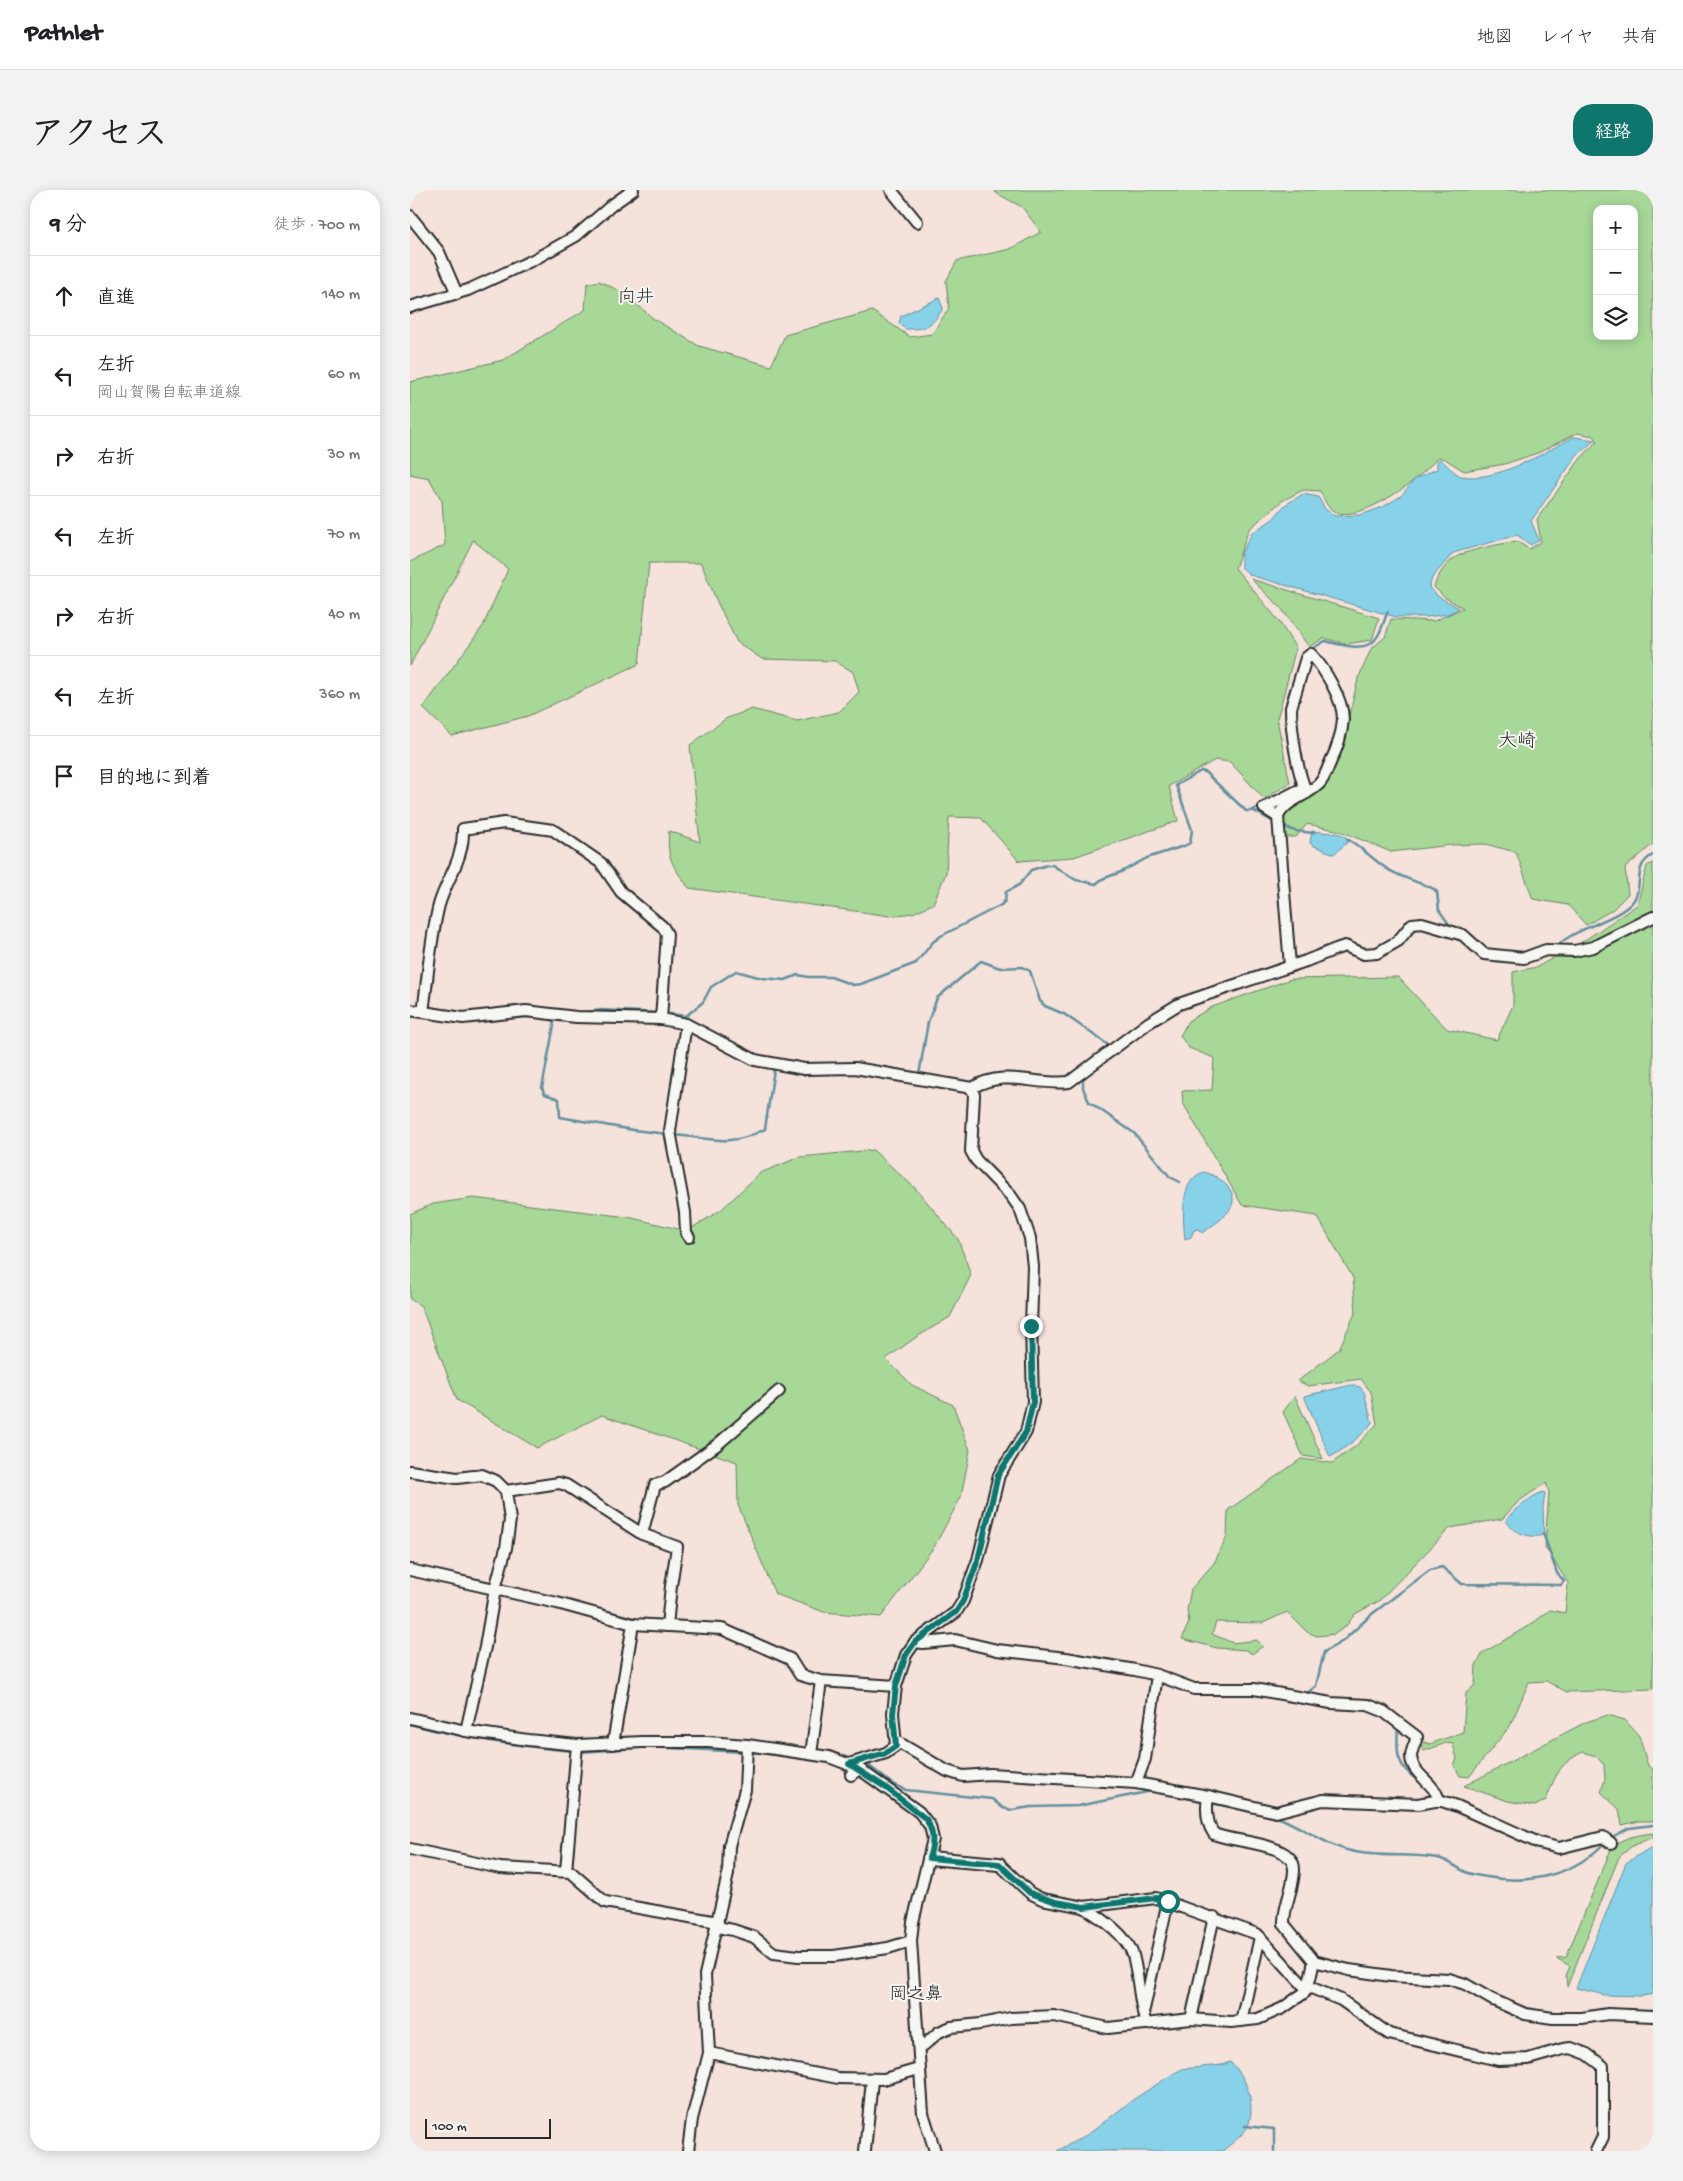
<!DOCTYPE html>
<html lang="ja">
<meta charset="utf-8">
<style>
:root{--surface:#fff;--page:#f2f2f2;--text:#202124;--muted:#757577;--line:#e0e0e0;--accent:#0f766e}
body{margin:0;font-family:"Gochi Hand","Klee One",sans-serif;background:var(--page);color:var(--text)}
.controls{position:absolute;right:15px;top:15px;display:grid;overflow:hidden;border-radius:10px;box-shadow:0 2px 12px #0003}
.controls button{width:45px;height:45px;display:grid;place-items:center;padding:0;border:0;border-bottom:1px solid var(--line);background:var(--surface);color:var(--text);font:25px sans-serif}
.scale{position:absolute;left:15px;bottom:12px;width:126px;box-sizing:border-box;padding-left:5px;border:2px solid #2b2b2b;border-top:0;font-size:14px;line-height:18px;white-space:nowrap;color:#2b2b2b;-webkit-text-stroke:4px #f6f6f2;paint-order:stroke}
.stop{position:absolute;width:15px;height:15px;margin:-11px;border:4px solid #0f766e;border-radius:50%;background:#fff}
.stop.end{background:#0f766e;border-color:#fff;box-shadow:0 1px 5px #0008}
.list{margin:0;padding:0;list-style:none}
h2{display:flex;justify-content:space-between;align-items:center;height:65px;margin:0;padding:0 20px;font-size:21px}
h2 small{font-size:16px;font-weight:400;color:var(--muted)}
.list li{display:grid;grid-template-columns:32px 1fr auto;gap:15px;align-items:center;box-sizing:border-box;height:80px;padding:0 20px;border-top:1px solid var(--line)}
.list b{display:block;font-size:19px;white-space:nowrap}
.list p{margin:0;font-size:16px;white-space:nowrap;color:var(--muted)}
.list em{font-size:16px;font-style:normal;color:var(--muted)}
.icon{flex:none;width:28px;height:28px;fill:none;stroke:currentColor;stroke-width:2;stroke-linecap:round;stroke-linejoin:round}
.map{position:relative;flex:none;width:1243px;height:1961px;overflow:hidden;border-radius:20px}
header{display:flex;align-items:center;gap:30px;box-sizing:border-box;height:70px;padding:0 25px;background:var(--surface);border-bottom:1px solid var(--line)}
header strong{font-size:24px}
nav{display:flex;gap:28px;margin-inline-start:auto;font-size:18px}
.intro{display:flex;align-items:center;justify-content:space-between;box-sizing:border-box;height:120px;padding:0 30px}
h1{margin:0;font-size:35px}
.button{padding:12px 22px;border-radius:20px;background:var(--accent);color:#fff;font-size:18px;font-weight:700}
main{display:flex;gap:30px;padding:0 30px}
aside{flex:1;background:var(--surface);border-radius:20px;box-shadow:0 2px 12px #0003}
.map>svg:first-child{display:block}
</style>
<header>
<strong>Pathlet</strong>
<nav><a>地図</a><a>レイヤ</a><a>共有</a></nav>
</header>
<div class="intro"><h1>アクセス</h1><a class="button">経路</a></div>
<main>
<aside>
<h2>9 分<small>徒歩 · 700 m</small></h2>
<ul class="list">
<li><svg class="icon" aria-label="ahead" viewBox="0 0 24 24"><path d="M12 20V5M6 11l6-6 6 6"/></svg><div><b>直進</b></div><em>140 m</em></li>
<li><svg class="icon" aria-label="left" viewBox="0 0 24 24"><path d="M17 20v-9H6M10 6l-5 5 5 5"/></svg><div><b>左折</b><p>岡山賀陽自転車道線</p></div><em>60 m</em></li>
<li><svg class="icon" aria-label="right" viewBox="0 0 24 24"><path d="M7 20v-9h11M14 6l5 5-5 5"/></svg><div><b>右折</b></div><em>30 m</em></li>
<li><svg class="icon" aria-label="left" viewBox="0 0 24 24"><path d="M17 20v-9H6M10 6l-5 5 5 5"/></svg><div><b>左折</b></div><em>70 m</em></li>
<li><svg class="icon" aria-label="right" viewBox="0 0 24 24"><path d="M7 20v-9h11M14 6l5 5-5 5"/></svg><div><b>右折</b></div><em>40 m</em></li>
<li><svg class="icon" aria-label="left" viewBox="0 0 24 24"><path d="M17 20v-9H6M10 6l-5 5 5 5"/></svg><div><b>左折</b></div><em>360 m</em></li>
<li><svg class="icon" aria-label="arrive" viewBox="0 0 24 24"><path d="M6 21V4h12l-3 4 3 4H6"/></svg><div><b>目的地に到着</b></div></li>
</ul>
</aside>
<div class="map">
<svg width="1243" height="1961" viewBox="0 0 1243 1961">
<rect width="100%" height="100%" fill="#f4e2db"/>
<filter id="ink" filterUnits="userSpaceOnUse"><feTurbulence type="fractalNoise" baseFrequency=".02" numOctaves="2"/><feDisplacementMap in="SourceGraphic" scale="10" xChannelSelector="R" yChannelSelector="G"/><feConvolveMatrix kernelMatrix="1 2 1 2 8 2 1 2 1" color-interpolation-filters="sRGB"/></filter>
<g filter="url(#ink)">
<g fill="#a7d898" stroke="#698262" fill-rule="evenodd">
<path d="M585 0H1243V654L1215 678 1218 704 1202 720 1176 735 1158 715 1123 709 1106 662 1075 654 1041 655 981 662 930 641 897 634 886 647H873L872 623 903 603 933 551 948 489 961 459 975 447 981 429 1024 431 1053 418 1034 407 1024 397C1027 386 1037 371 1048 366 1059 360 1091 354 1106 351L1119 359 1131 352 1127 329 1171 268 1187 251 1184 246 1167 243 1130 262 1095 274 1054 281 1035 269 1028 267C1013 287 952 333 926 322 917 319 914 309 910 301L893 300 872 311 839 339 825 378 868 430 886 458 867 529 880 593 854 609 820 572 805 570 759 596 768 631 664 667 609 671 571 628 539 627 536 683 523 714 503 723 480 726 279 698C263 676 256 669 259 641L290 652 280 555 317 528 342 519 387 531 429 522 449 502 443 482 425 471 352 469 327 452 308 414 291 373H239L229 474 118 526 42 546 13 518 73 436 98 379 63 350 0 476V372L35 355 32 311 19 288 0 284V192L93 170 175 120 177 94 189 91 212 102 244 129 289 156 361 176 375 145 462 121 500 147 522 144 539 118 536 91 547 71 600 59 631 42 612 17 586 3ZM1187 19H1224V146H1187Z"/>
<path d="M841 389 969 428 962 450 936 454 914 448 899 457 871 418Z"/>
<path d="M1243 673V1499L1157 1502 1136 1491 1119 1492 1100 1536 1059 1587 1050 1586 1044 1575 1047 1569 1043 1554 1036 1553 1014 1561 1011 1558 1014 1552 1020 1554 1053 1542 1056 1503 1065 1495 1066 1475 1073 1463 1123 1433 1140 1420 1155 1423 1158 1393 1135 1357 1139 1302 1136 1293 1109 1311 1092 1329 1040 1338 969 1411 945 1424 936 1436 925 1444 907 1446 897 1442 877 1422 853 1433 806 1432 802 1444 823 1453 847 1450 853 1456 842 1464 836 1460 807 1458 772 1449 779 1432 777 1420 781 1399 804 1373 817 1347 818 1320 891 1269 922 1273 947 1255 967 1234 961 1202 951 1189 898 1196 888 1191 929 1159 946 1121 943 1088 907 1026 832 1015 773 913 772 901 802 900 804 868 779 858 770 846 778 831 802 817 881 789 988 787 1037 839 1087 850 1103 815V782L1127 777 1172 752 1227 715 1237 676Z"/>
<path d="M463 960 506 999 548 1049 561 1085 540 1127 505 1148 476 1169 502 1195 543 1215 560 1260 551 1307 524 1357 471 1427 414 1422 365 1404 328 1315 327 1272 192 1225 127 1258 47 1210 11 1116 0 1109V1024L23 1014 63 1008 218 1027 277 1041 311 1020 350 983 390 967Z"/>
<path d="M885 1206 913 1269 893 1266 873 1222Z"/>
<path d="M1198 1525 1215 1530 1229 1546 1238 1576 1243 1579V1631H1229L1212 1635 1209 1619 1191 1602 1195 1589 1194 1575 1186 1566 1173 1562C1148 1574 1146 1585 1136 1610L1125 1616 1098 1611 1054 1596 1176 1532Z"/>
<path d="M1243 1643V1647L1222 1656 1209 1667 1157 1797 1156 1786 1160 1776 1146 1768 1156 1767 1202 1657C1213 1647 1228 1645 1243 1643Z"/>
</g>
<g fill="#88d2e9" stroke="#638f9d">
<path d="M529 108 533 118C524 135 514 140 495 139L489 133 491 126Z"/>
<path d="M1164 247 1185 250 1167 265 1121 331 1129 350 1121 355 1107 345 1043 363 1022 388 1019 398 1029 407 1049 418 1038 424 1017 427H986L840 385 831 377V364L842 343 863 329 875 315 893 304 908 307 915 319 925 326 950 325 973 317 991 306 1005 289 1027 279V272L1030 269C1036 274 1045 284 1051 286 1086 293 1135 262 1164 247Z"/>
<path d="M902 641 931 644 940 650 924 664 902 655 900 653Z"/>
<path d="M794 982C804 985 811 989 817 996 836 1016 806 1033 792 1043L788 1039 784 1040 781 1047 775 1049C773 1029 769 989 794 982Z"/>
<path d="M942 1195 950 1197 954 1202 962 1232C957 1242 931 1262 920 1267L894 1206Z"/>
<path d="M1133 1302 1135 1303 1133 1318 1134 1345C1121 1349 1102 1343 1096 1330 1104 1319 1120 1307 1133 1302Z"/>
<path d="M1240 1658 1243 1659V1804L1232 1806 1195 1805 1166 1798 1216 1673Z"/>
<path d="M820 1872C837 1886 846 1915 838 1936 834 1945 820 1954 813 1961H647L680 1943 724 1909 763 1884 772 1879 812 1875Z"/>
</g>
<g fill="none" stroke-linecap="round" stroke-linejoin="round">
<g stroke="#638f9d" stroke-width="2.5">
<path d="M900 460 915 451C929 454 958 464 967 447 972 440 974 430 978 421"/>
<path d="M886 485 892 466"/>
<path d="M877 535C873 518 878 505 884 490"/>
<path d="M879 553 886 590V598"/>
<path d="M844 621 862 631"/>
<path d="M873 636 885 641 904 643"/>
<path d="M937 649C950 656 958 665 969 673 984 686 1007 691 1024 699L1027 702 1029 720 1041 737"/>
<path d="M1146 757C1165 737 1210 730 1224 710 1234 695 1222 676 1243 665"/>
<path d="M176 822 192 820 248 823"/>
<path d="M253 823 276 826 293 812 301 797 326 781 352 788 375 790 388 785 398 787H421L443 795 451 794 506 773 523 752 531 746 591 715 595 711 596 702 609 695 621 680 637 675H642L666 690 686 694 692 689 711 682 737 668 774 656 780 653 782 640 766 595 791 581 795 582 836 621H841L852 616"/>
<path d="M0 826 38 831"/>
<path d="M142 828 144 835 132 898 135 904 149 909 150 927 223 940 258 944"/>
<path d="M58 832 116 827 130 828"/>
<path d="M509 885 518 832 527 808 571 771 590 778 612 777 620 781 630 811 635 816 654 824 701 857"/>
<path d="M673 885V898L679 912 724 943 760 987 770 992"/>
<path d="M264 945C301 948 319 958 355 939L364 879H366"/>
<path d="M757 1494 780 1502"/>
<path d="M896 1504 906 1496 914 1462 933 1451 962 1424 1020 1380 1032 1377 1052 1394 1151 1395 1154 1391 1147 1383 1133 1343"/>
<path d="M0 1534C54 1549 109 1556 164 1561"/>
<path d="M988 1537C986 1564 986 1576 1010 1592"/>
<path d="M170 1562 241 1557 334 1562"/>
<path d="M340 1562C366 1565 395 1565 421 1573 427 1575 433 1580 440 1578"/>
<path d="M455 1574H457L481 1593 496 1600 582 1609 593 1618 602 1620 621 1617 668 1616 742 1601"/>
<path d="M774 1607 796 1612"/>
<path d="M801 1613C824 1618 850 1620 872 1629 895 1639 916 1655 941 1661 970 1668 999 1663 1028 1668 1040 1671 1048 1679 1058 1683 1064 1685 1071 1686 1077 1687 1120 1695 1166 1685 1196 1651"/>
<path d="M1200 1648 1219 1638 1243 1635"/>
<path d="M835 1936 864 1939V1961"/>
</g>
<defs>
<g id="minor">
<path d="M481 0 507 32"/>
<path d="M0 26 29 62 47 104"/>
<path d="M0 117 58 100 123 70 166 46 202 15 223 0"/>
<path d="M868 627 854 618 887 601"/>
<path d="M880 776 868 627C874 611 897 606 909 594 914 589 917 580 920 573 927 559 932 545 933 529 933 509 914 478 901 464L896 468 881 518C881 540 887 583 897 603"/>
<path d="M0 820 53 828 116 821 166 827 251 829 276 834 345 870 394 879 445 878 562 898"/>
<path d="M13 822C18 787 20 750 29 715 37 688 54 669 53 639L94 633 143 640 191 673 211 702 253 737 257 744 251 829"/>
<path d="M276 834 260 941 275 1022 276 1043 279 1047"/>
<path d="M562 898C596 878 624 896 659 892L738 833 769 814 896 771 926 759 935 756 954 764 967 763 988 751 1002 734 1012 733 1053 745 1074 764 1114 768 1136 760 1164 761 1183 757 1243 727"/>
<path d="M0 1281 47 1288 72 1285 86 1291 96 1301 100 1330 96 1358 85 1399 75 1457 56 1541"/>
<path d="M96 1301 149 1293 156 1295 232 1344"/>
<path d="M0 1380 147 1413 223 1434 312 1439 380 1469 390 1485 411 1491 486 1496"/>
<path d="M257 1436 261 1396 267 1357 232 1344 245 1295 255 1292 308 1254 369 1201"/>
<path d="M505 1452 513 1453 545 1450 587 1460 656 1468 725 1480 747 1485 784 1499H844L921 1513 958 1515 973 1521 1007 1547C1005 1553 1001 1561 1001 1567 1002 1584 1023 1592 1028 1607L1025 1611 1008 1614 913 1610 866 1622 798 1606C796 1619 796 1633 804 1644 824 1653 885 1652 884 1680 884 1698 873 1717 874 1734L904 1771"/>
<path d="M747 1485 735 1569 726 1593 798 1606"/>
<path d="M0 1528 56 1541 118 1550 167 1555 232 1552H298L337 1555 419 1567 448 1578 509 1622 520 1636 523 1649 503 1732 501 1751 513 1923 525 1961"/>
<path d="M486 1551 537 1581 553 1586 580 1584 726 1593"/>
<path d="M203 1554 223 1434"/>
<path d="M401 1564 411 1491"/>
<path d="M439 1574 476 1563 486 1556 483 1523 486 1496 496 1465 505 1452 546 1422 553 1411 568 1370 589 1285 616 1242 623 1212 621 1136 623 1077 620 1048 610 1019 601 1006 566 970 561 961 564 905 562 898"/>
<path d="M441 1585 449 1579"/>
<path d="M1025 1611H1032L1047 1616 1129 1653 1149 1658 1193 1647 1201 1653"/>
<path d="M0 1659 90 1678 161 1682 195 1712 308 1732"/>
<path d="M589 1674 620 1703 632 1709 674 1717 746 1708 847 1744 892 1794 931 1810 979 1844 1088 1870 1118 1869 1153 1859 1161 1858 1177 1864 1193 1876V1947L1186 1961"/>
<path d="M156 1681 167 1555"/>
<path d="M674 1717C691 1728 717 1745 723 1765 729 1788 729 1812 736 1834"/>
<path d="M307 1737 323 1740 344 1747 364 1763 388 1766H424L478 1758 501 1751"/>
<path d="M734 1819 758 1711"/>
<path d="M781 1829 804 1727"/>
<path d="M831 1831 850 1747"/>
<path d="M509 1856 514 1855 529 1842 541 1837 571 1834 601 1828 644 1826 698 1838 781 1829 821 1832 848 1829 873 1818 894 1803 900 1789 904 1771 939 1780 981 1786 1039 1789 1055 1794 1081 1809 1115 1824 1143 1828H1172L1198 1824 1243 1826"/>
<path d="M299 1863 428 1888 474 1889 509 1879"/>
<path d="M278 1961 282 1929 299 1863 295 1785 318 1684 319 1656 335 1600 337 1555"/>
<path d="M455 1961 462 1890"/>
</g>
<path id="major" d="M519 1668 589 1674"/>
</defs>
<use href="#minor" stroke="#2b2b2b" stroke-width="14"/>
<use href="#major" stroke="#2b2b2b" stroke-width="16"/>
<use href="#minor" stroke="#f6f6f2" stroke-width="10"/>
<use href="#major" stroke="#f6f6f2" stroke-width="12"/>
</g>
</g>
<g fill="none" stroke-linecap="round" stroke-linejoin="round" filter="url(#ink)">
<path stroke="#0f766e" stroke-width="6" d="M621 1136 623 1212 616 1242 588 1285 568 1370 553 1411 546 1422 505 1452 496 1465 486 1496 483 1524 486 1556 476 1563 439 1574 475 1597 516 1629C524 1642 524 1653 519 1668L589 1674 620 1703 646 1712 674 1717 746 1708 758 1711"/>
</g>
<g text-anchor="middle" stroke-width="4" stroke-linejoin="round" paint-order="stroke">
<g font-size="18" fill="#2b2b2b" stroke="#f6f6f2">
<text x="226" y="112">向井</text>
<text x="506" y="1809">岡之鼻</text>
</g>
<g font-size="19" fill="#2b2b2b" stroke="#f6f6f2">
<text x="1107" y="556">大崎</text>
</g>
</g>
</svg>
<div class="controls">
<button>+</button>
<button>−</button>
<button><svg class="icon" aria-label="layers" viewBox="0 0 24 24"><path d="M12 4l9 5-9 5-9-5zM3 14l9 5 9-5"/></svg></button>
</div>
<div class="scale">100 m</div>
<div class="stop" style="left:758px;top:1711px"></div>
<div class="stop end" style="left:621px;top:1136px"></div>
</div>
</main>
